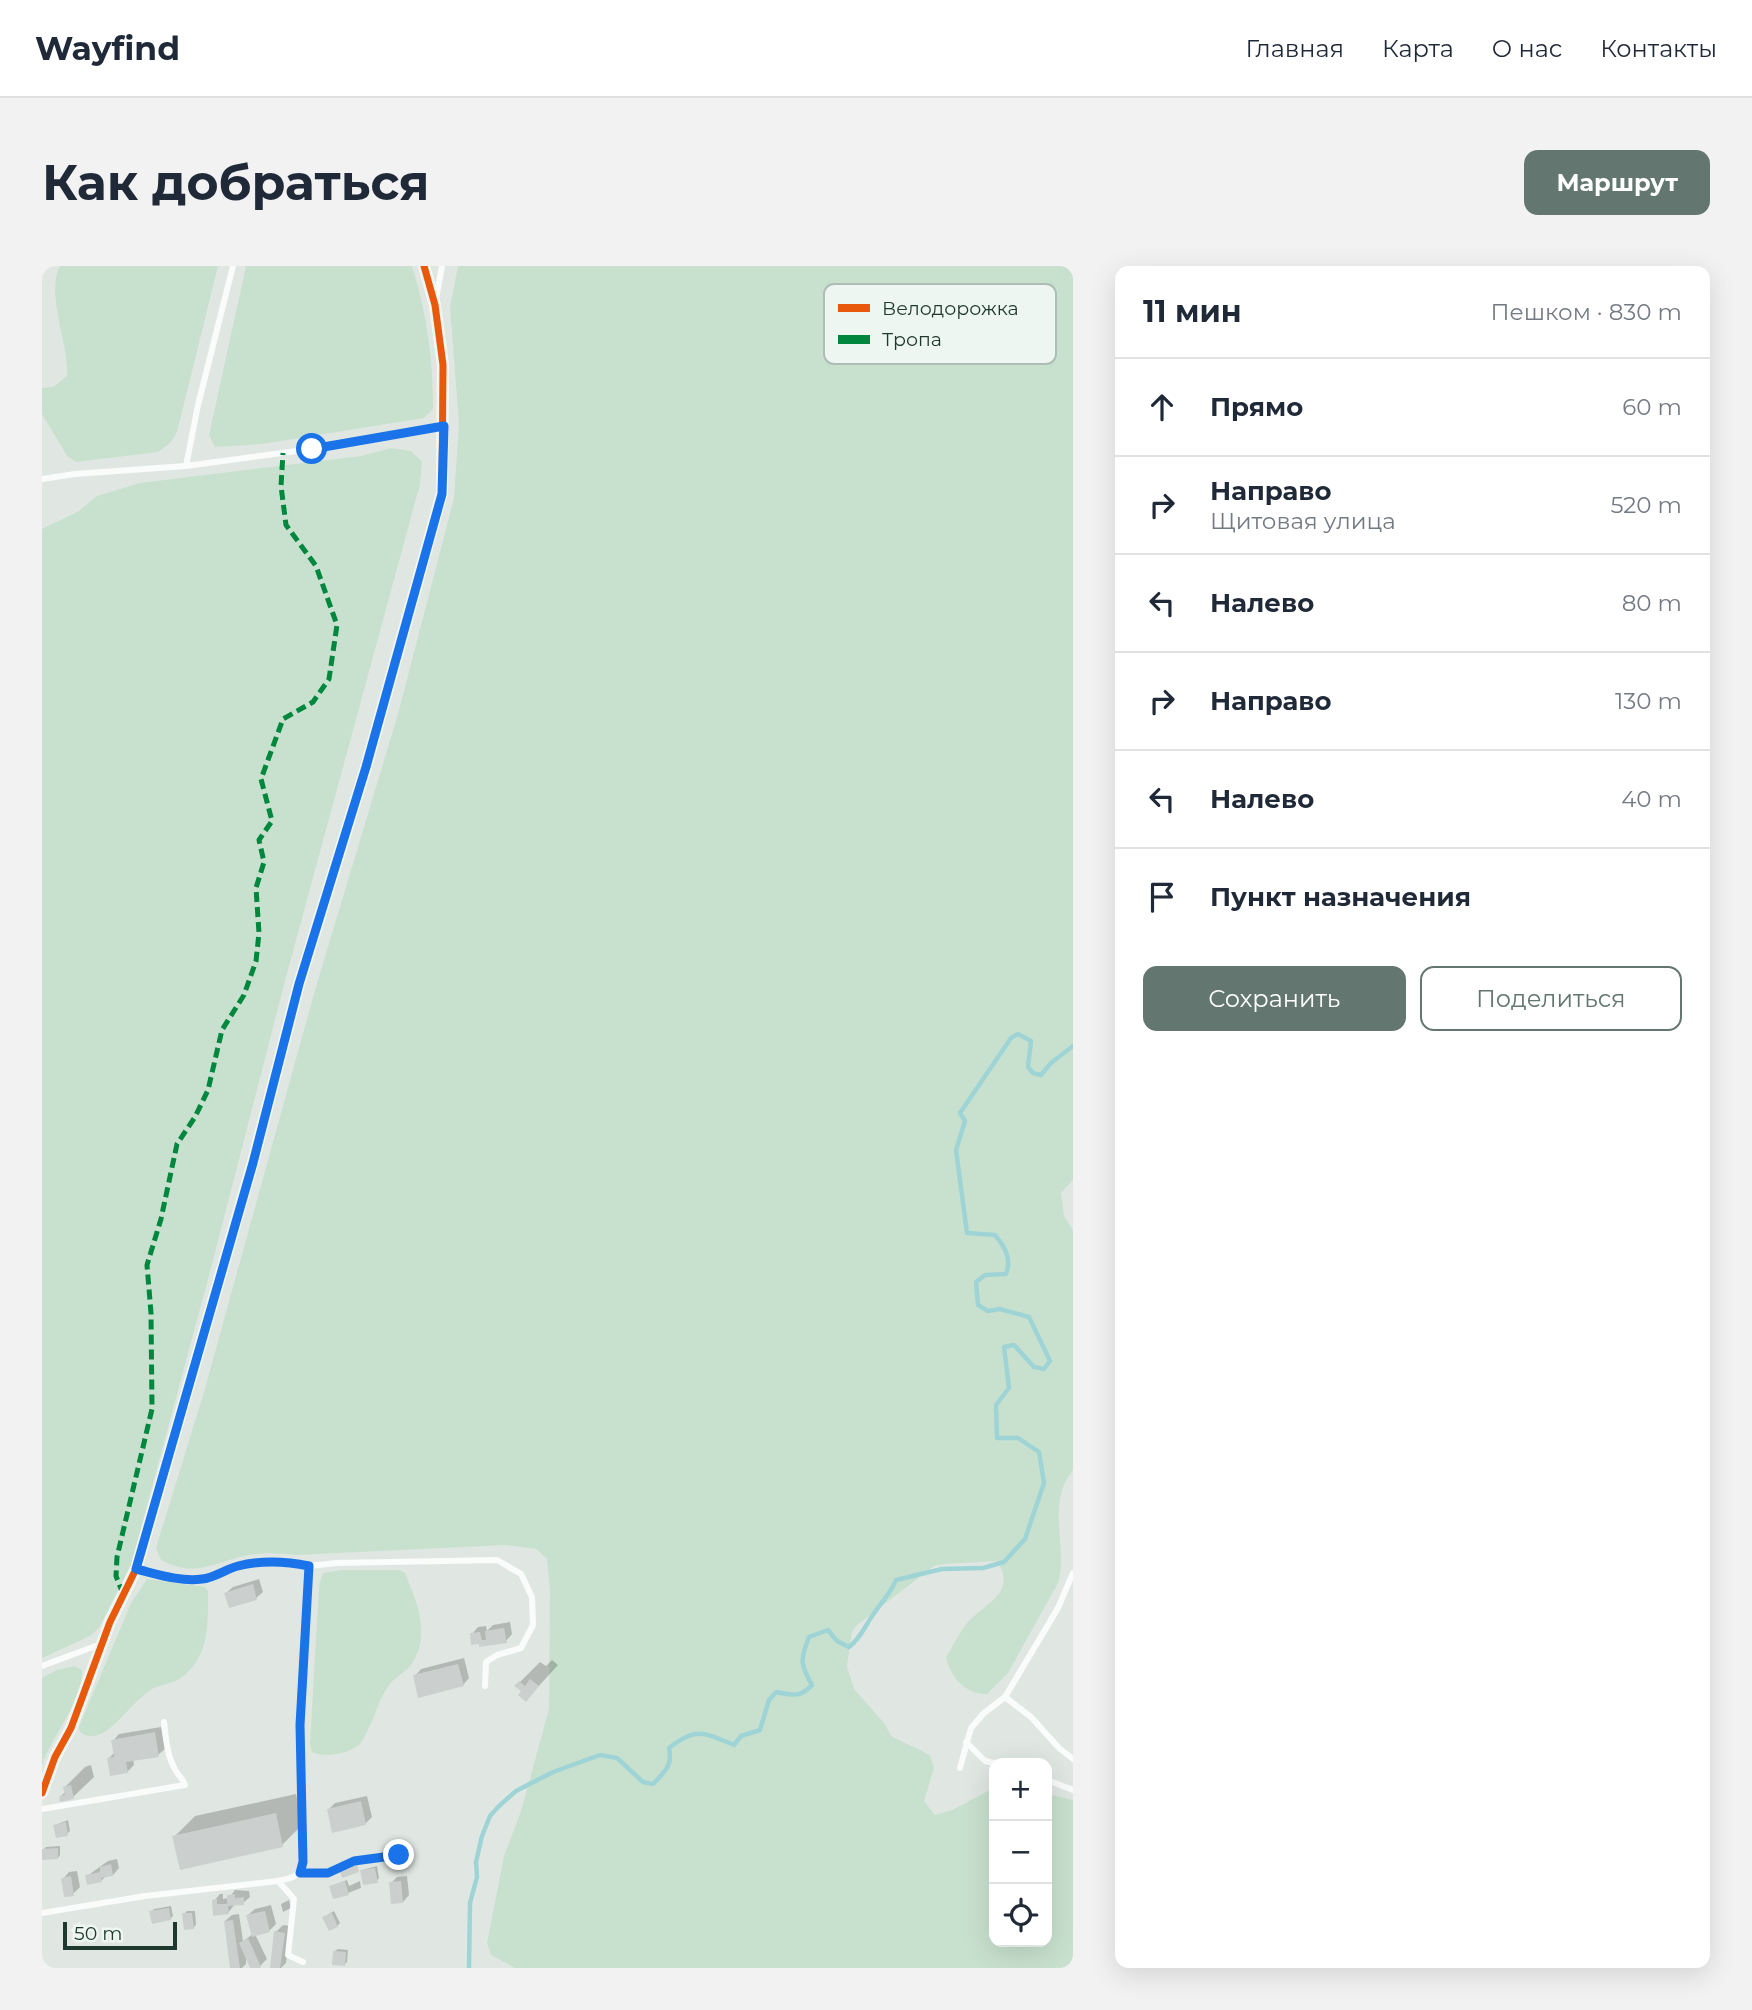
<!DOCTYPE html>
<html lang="ru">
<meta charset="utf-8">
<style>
:root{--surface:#fff;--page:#f2f2f3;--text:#1f2937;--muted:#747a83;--line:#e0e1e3;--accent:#63766f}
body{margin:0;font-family:Montserrat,sans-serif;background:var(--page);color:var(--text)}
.controls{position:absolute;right:21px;bottom:21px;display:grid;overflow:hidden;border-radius:14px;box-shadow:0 7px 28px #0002}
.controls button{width:63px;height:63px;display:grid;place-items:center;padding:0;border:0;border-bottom:2px solid var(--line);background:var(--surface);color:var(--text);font:35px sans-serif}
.scale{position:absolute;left:21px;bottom:18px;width:114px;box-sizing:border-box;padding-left:7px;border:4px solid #1f3930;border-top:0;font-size:19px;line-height:24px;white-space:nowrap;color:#1f3930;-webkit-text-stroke:5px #edf6f1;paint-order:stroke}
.stop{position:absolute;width:21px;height:21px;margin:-16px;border:5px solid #1a73e8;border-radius:50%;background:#fff}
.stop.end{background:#1a73e8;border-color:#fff;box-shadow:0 2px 7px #0008}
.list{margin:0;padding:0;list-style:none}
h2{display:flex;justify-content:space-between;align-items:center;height:91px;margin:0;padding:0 28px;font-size:30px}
h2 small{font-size:23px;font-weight:400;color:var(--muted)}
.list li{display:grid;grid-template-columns:46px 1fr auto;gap:21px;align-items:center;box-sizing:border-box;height:98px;padding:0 28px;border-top:2px solid var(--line)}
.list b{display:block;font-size:26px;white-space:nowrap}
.list p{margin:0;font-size:23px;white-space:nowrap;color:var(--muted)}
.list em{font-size:23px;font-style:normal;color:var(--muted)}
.actions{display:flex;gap:14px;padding:21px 28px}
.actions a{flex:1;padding:16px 0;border:2px solid var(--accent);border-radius:14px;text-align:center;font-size:24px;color:var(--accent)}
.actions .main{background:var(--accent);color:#fff}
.icon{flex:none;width:38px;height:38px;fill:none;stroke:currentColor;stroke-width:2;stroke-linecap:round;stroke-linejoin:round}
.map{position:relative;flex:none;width:1031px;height:1702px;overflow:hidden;border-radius:14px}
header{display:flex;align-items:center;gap:42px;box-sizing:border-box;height:98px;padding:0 35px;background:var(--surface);border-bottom:2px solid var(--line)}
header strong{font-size:33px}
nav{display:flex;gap:38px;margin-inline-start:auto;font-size:24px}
.intro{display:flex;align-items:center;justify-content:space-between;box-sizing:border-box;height:168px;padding:0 42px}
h1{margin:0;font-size:49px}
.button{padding:18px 32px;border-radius:14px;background:var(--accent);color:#fff;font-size:24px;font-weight:700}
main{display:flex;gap:42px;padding:0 42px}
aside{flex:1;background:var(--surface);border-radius:14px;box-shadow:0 7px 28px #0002}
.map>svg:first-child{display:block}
</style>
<header>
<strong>Wayfind</strong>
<nav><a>Главная</a><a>Карта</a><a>О нас</a><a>Контакты</a></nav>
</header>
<div class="intro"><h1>Как добраться</h1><a class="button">Маршрут</a></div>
<main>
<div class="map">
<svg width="1031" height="1702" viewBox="0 0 1031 1702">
<rect width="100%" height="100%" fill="#e0e7e3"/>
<g fill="#c8e1ce">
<path d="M18 0H176L135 166 129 176 116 186 34 196 25 190 0 148V122L11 121 25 110C27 78 3 27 18 0Z"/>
<path d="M204 0H370C385 49 391 92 391 143L382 152 220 178 173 181 167 169Z"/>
<path d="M416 0H1031V914L1019 927 1022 950 1031 964V1204C1003 1238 1027 1282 1016 1317L966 1407 945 1428C924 1429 908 1411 904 1391 911 1380 917 1367 925 1357 943 1337 976 1327 955 1295L903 1298 892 1300 814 1360 810 1366 805 1400 812 1423 843 1458 849 1470 888 1489 892 1502 882 1535 893 1549 910 1544 952 1522V1676H1005V1528L1031 1534V1702H473L449 1689 445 1677 462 1590 479 1545 507 1443 508 1325 505 1293 494 1283 464 1279 254 1289C235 1287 217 1286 198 1291 166 1299 152 1311 119 1294L114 1282 162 1126 273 724 356 448 412 232 417 158 408 41Z"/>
<path d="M349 182 369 185 380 196 378 218 244 711 168 1006 89 1299 57 1362 48 1370 0 1392V263L37 245 55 230 98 217 319 190Z"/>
<path d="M299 1304H358L363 1307C374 1335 389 1366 371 1396 366 1405 354 1410 347 1419 334 1437 331 1460 318 1478 307 1488 283 1492 270 1486L268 1478 277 1320 281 1307Z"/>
<path d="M105 1313 163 1321 166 1325C166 1356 168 1390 140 1411 132 1418 119 1418 110 1423 91 1435 79 1456 61 1467 52 1471 46 1472 38 1466L37 1461 89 1337Z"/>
<path d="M32 1400 40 1404C43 1431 9 1472 0 1499V1412L15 1404Z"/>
</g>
<g fill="#0003">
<path d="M217 1313 221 1326 214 1332 184 1327 191 1321Z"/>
<path d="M468 1356 470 1368 464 1375 439 1379 430 1368 436 1361 444 1360 445 1365 451 1359Z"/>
<path d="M422 1392 427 1412 421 1419 373 1410 379 1403Z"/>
<path d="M510 1394 516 1399 484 1434 478 1416 498 1396 504 1400Z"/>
<path d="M119 1461 123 1483 116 1489 91 1493 92 1499 85 1506 67 1492 73 1486 71 1475 77 1468Z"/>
<path d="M49 1499 52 1511 31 1531H18L24 1525 23 1521 43 1501Z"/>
<path d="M254 1528 260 1559 240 1579 132 1571 153 1550Z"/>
<path d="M325 1530 330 1551 323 1558 287 1543 293 1537Z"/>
<path d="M26 1554 28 1565 25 1568 13 1559Z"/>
<path d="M18 1580V1589L16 1592 1 1584 4 1581Z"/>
<path d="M75 1593 77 1602 71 1609 64 1610 59 1615 45 1610 66 1595Z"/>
<path d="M335 1600 337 1612 335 1615 322 1617 320 1604Z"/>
<path d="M35 1605 38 1621 31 1628 21 1613 27 1606Z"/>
<path d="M365 1610 367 1629 361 1636 349 1617 355 1611Z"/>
<path d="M305 1614 307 1620 318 1615 319 1622 306 1627 289 1620Z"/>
<path d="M193 1624 207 1625 208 1631 201 1637 193 1638 186 1647 173 1648 172 1635 178 1628H181V1633L187 1632Z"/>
<path d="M247 1634 249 1642 241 1646 239 1638Z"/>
<path d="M229 1639 234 1658 227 1665 213 1668 225 1693 218 1700 210 1702 204 1687V1698L200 1702H190L183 1655 190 1649 197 1648 201 1675 211 1668 206 1649 213 1643Z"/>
<path d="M129 1640 131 1650 128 1653 109 1646 112 1643Z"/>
<path d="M145 1645H153L154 1659 151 1662 142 1648Z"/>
<path d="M292 1645 298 1657 295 1660 282 1651Z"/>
<path d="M241 1659 249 1660 244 1697 239 1702H229L234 1666Z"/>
<path d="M296 1683 306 1684 305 1696 302 1699 293 1685Z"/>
</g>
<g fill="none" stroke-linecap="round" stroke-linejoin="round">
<path stroke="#9fd4d6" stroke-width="4.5" d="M427 1702 428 1637 435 1611 434 1596 440 1570 448 1550 457 1540 474 1525 511 1506 558 1489 575 1492 601 1516 611 1518C623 1506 631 1499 627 1482 654 1461 661 1466 692 1479L699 1470 718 1464 727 1434 734 1426C749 1429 759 1432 770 1419 758 1398 758 1394 767 1371L786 1364 795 1375 807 1381C820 1371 823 1359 833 1346 841 1334 848 1328 854 1314L900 1303 941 1302 962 1296 983 1273 1002 1217 997 1186 976 1172H955L954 1139 967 1122 962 1081 972 1079 992 1101 1002 1103 1008 1095 987 1051 958 1043 946 1045 936 1039 934 1016 943 1009 964 1008C970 993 963 981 953 969L925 967 914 884 923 855 918 847 969 772 976 768 989 775 986 801 991 807 999 809 1009 797 1031 780"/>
</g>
<g fill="#cbd0ce">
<path d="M211 1318 215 1334 187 1342 182 1327Z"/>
<path d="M462 1362 465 1377 437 1381V1378L429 1379 428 1367 438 1366 440 1374H444L443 1365Z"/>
<path d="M416 1398 422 1420 376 1432 371 1409Z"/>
<path d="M488 1413 497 1420 484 1436 476 1429 479 1425 472 1420 477 1415 483 1420Z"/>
<path d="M113 1466 117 1491 84 1496 86 1507 68 1510 65 1492 72 1491 69 1474Z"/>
<path d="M29 1519 32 1533 18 1536 17 1530 23 1529 21 1521Z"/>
<path d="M319 1535 324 1559 290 1567 285 1543Z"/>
<path d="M234 1547 241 1581 138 1604 130 1570Z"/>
<path d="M24 1556 26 1570 14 1572 11 1559Z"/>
<path d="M16 1582V1593L0 1594V1583Z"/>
<path d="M315 1597 317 1606 300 1612 297 1602Z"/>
<path d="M69 1598 71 1610 59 1612 60 1616 45 1619 43 1609 58 1606V1601Z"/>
<path d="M333 1602 336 1617 321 1619 318 1604Z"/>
<path d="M29 1610 32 1630 22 1631 19 1612Z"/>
<path d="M303 1615 307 1629 291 1633 287 1620Z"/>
<path d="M359 1615 361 1637 349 1638 347 1616Z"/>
<path d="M193 1628V1632L202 1631V1639L186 1640 187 1648 171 1650 170 1634 175 1633V1638H185V1629Z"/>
<path d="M127 1642 129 1654 110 1658 107 1645Z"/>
<path d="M223 1645 228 1666 210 1671 204 1649Z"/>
<path d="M140 1647H150L152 1663 142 1664Z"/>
<path d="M290 1647 296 1661 287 1665 280 1651Z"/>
<path d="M191 1654 198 1702H188L182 1655Z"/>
<path d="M232 1665 243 1667 238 1702H228Z"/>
<path d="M206 1672 219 1701 218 1702H208L197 1677Z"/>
<path d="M291 1685 304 1686 303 1700 290 1699Z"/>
</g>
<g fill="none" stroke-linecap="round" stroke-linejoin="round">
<g stroke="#fafbfb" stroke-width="6">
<path d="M191 0 156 139 144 200 270 183 402 160"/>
<path d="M394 33 400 0"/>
<path d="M0 213 33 208 144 200"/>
<path d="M94 1303 130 1312 161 1313 196 1300 224 1296 241 1295 267 1300 295 1297 455 1294 479 1308 490 1331 491 1359 479 1382 455 1389 444 1396 443 1420"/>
<path d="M0 1400 59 1378"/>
<path d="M963 1431 989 1451 1017 1482 1031 1493"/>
<path d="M924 1476 943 1495 952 1497"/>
<path d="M918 1502 929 1462 942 1447 963 1431 1016 1342 1031 1307"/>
<path d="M1005 1514 1031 1524"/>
<path d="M0 1543 143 1519C141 1512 137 1511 134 1505 125 1491 124 1472 122 1456"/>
<path d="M258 1607H286L312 1595 357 1589"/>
<path d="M236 1615 252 1633 246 1689 261 1696"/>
<path d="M0 1647 103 1630 236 1615C251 1612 257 1611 261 1596L258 1459 267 1300"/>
</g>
<path stroke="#fafbfb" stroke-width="12" d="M0 1527 13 1491 29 1462 68 1356 94 1303 211 896 257 718 324 501 400 227 401 99 393 39 382 0"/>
<path stroke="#00873e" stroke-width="5" stroke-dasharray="10 5" stroke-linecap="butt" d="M81 1328 74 1310 75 1291 110 1143 109 1047 105 999 119 953 135 878 153 851 166 824 180 764 202 729 214 695 217 667 214 622 222 596 217 574 230 555 219 513 241 453 271 436 287 413 295 359 274 300 244 259 239 220 241 187"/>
<defs>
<path id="cycleway" d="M0 1527 13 1491 29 1462 68 1356 94 1303 211 896 257 718 324 501 400 227 401 99 393 39 382 0"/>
</defs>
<use href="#cycleway" stroke="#edf6f1" stroke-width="11"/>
<use href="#cycleway" stroke="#e8590c" stroke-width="7"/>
</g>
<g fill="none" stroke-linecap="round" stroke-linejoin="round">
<path stroke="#1a73e8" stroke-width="9" d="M270 183 402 160 400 228 324 501 257 718 211 897 94 1303C115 1308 138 1316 160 1313 172 1312 184 1303 196 1300 220 1294 243 1295 267 1300L258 1459 261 1596 258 1607H286L312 1595 357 1589"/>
</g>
<rect x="782" y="18" width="232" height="80" rx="10" fill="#edf6f1" stroke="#afbdb7" stroke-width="2"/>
<rect x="796" y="38" width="32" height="8" fill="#e8590c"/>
<rect x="796" y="69" width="32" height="9" fill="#00873e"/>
<g font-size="19" fill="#1f3930">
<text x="840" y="49">Велодорожка</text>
<text x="840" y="80">Тропа</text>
</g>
</svg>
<div class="controls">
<button>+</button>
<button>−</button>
<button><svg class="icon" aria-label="locate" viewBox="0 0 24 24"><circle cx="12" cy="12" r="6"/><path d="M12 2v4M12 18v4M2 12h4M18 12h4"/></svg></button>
</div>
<div class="scale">50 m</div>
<div class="stop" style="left:270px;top:183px"></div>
<div class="stop end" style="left:357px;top:1589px"></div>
</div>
<aside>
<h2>11 мин<small>Пешком · 830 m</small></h2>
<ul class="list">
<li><svg class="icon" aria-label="ahead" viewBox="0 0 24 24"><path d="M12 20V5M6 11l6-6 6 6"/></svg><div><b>Прямо</b></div><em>60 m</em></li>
<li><svg class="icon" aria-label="right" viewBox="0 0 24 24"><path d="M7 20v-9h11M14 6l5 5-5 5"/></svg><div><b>Направо</b><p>Щитовая улица</p></div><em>520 m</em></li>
<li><svg class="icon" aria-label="left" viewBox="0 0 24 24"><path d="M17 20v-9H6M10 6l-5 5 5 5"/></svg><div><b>Налево</b></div><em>80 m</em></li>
<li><svg class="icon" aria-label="right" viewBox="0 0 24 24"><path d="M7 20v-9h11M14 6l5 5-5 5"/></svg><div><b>Направо</b></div><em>130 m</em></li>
<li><svg class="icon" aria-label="left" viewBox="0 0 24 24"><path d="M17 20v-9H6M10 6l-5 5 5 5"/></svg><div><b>Налево</b></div><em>40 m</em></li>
<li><svg class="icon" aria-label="arrive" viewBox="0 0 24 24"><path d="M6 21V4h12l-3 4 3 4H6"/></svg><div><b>Пункт назначения</b></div></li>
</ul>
<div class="actions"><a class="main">Сохранить</a><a>Поделиться</a></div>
</aside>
</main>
